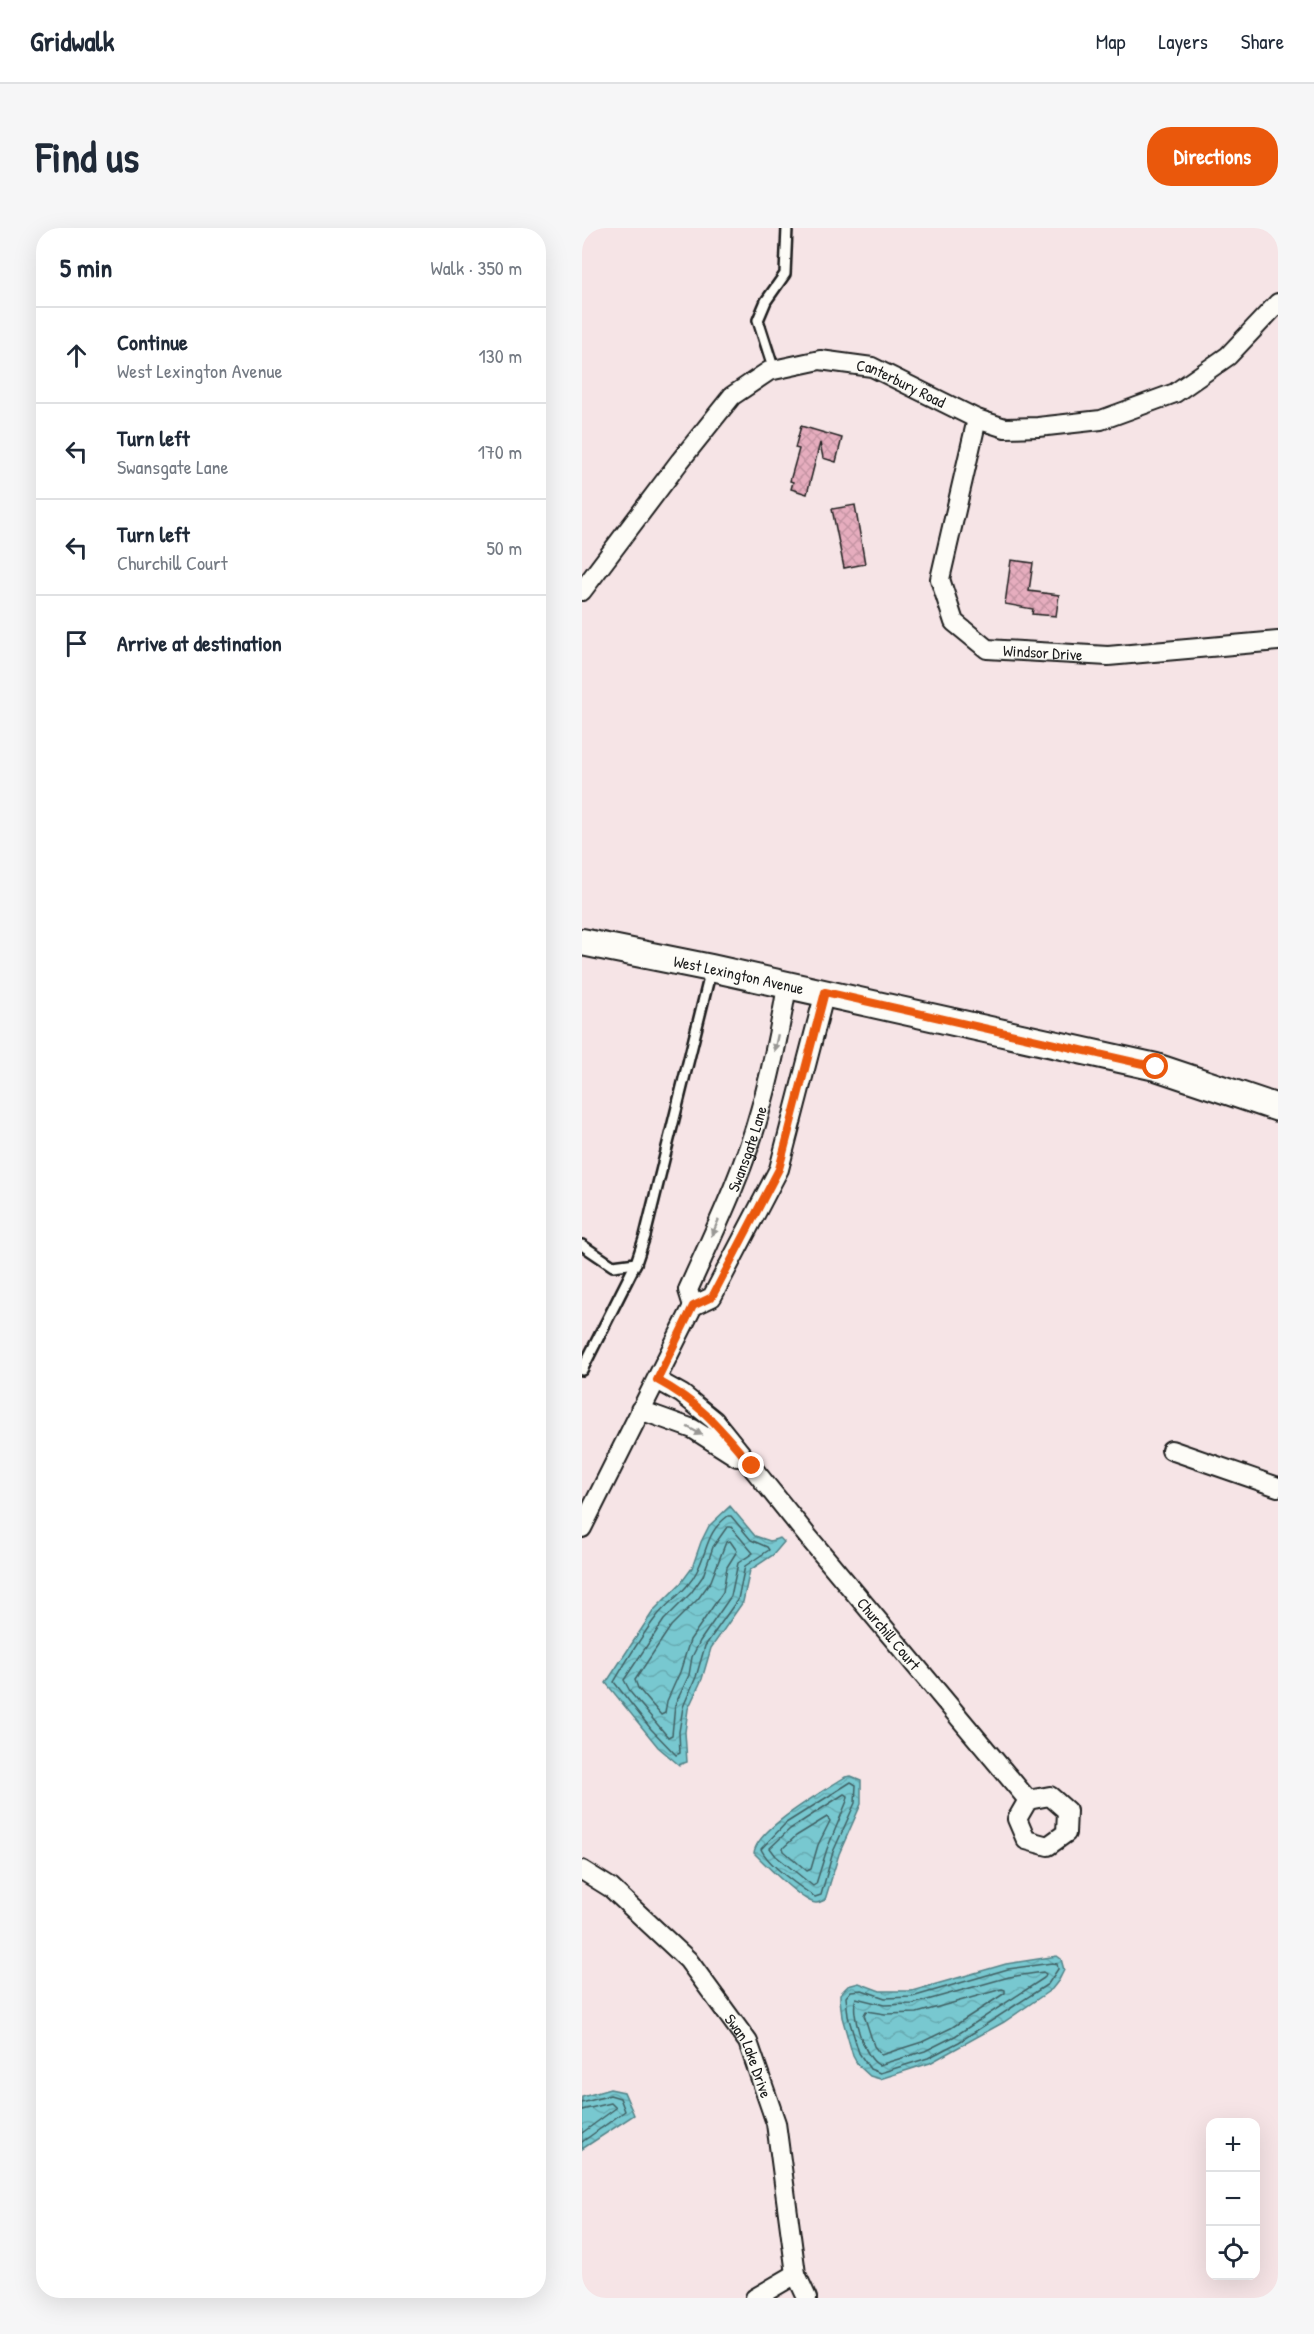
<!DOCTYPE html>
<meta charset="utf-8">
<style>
:root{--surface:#fff;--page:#f6f6f7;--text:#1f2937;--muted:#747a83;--line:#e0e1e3;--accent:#ea580c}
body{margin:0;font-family:"Patrick Hand",sans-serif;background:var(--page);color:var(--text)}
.controls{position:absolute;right:18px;bottom:18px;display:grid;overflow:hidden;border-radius:12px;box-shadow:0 6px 24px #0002}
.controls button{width:54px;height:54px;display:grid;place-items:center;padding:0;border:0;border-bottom:2px solid var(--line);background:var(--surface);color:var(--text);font:30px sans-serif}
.stop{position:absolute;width:18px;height:18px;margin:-14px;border:4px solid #ea580c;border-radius:50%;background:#fff}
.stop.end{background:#ea580c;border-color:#fff;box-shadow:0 2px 6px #0008}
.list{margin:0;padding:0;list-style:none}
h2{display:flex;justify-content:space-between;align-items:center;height:78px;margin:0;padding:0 24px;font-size:26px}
h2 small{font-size:20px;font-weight:400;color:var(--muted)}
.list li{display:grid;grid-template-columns:39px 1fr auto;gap:18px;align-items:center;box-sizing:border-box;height:96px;padding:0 24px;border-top:2px solid var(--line)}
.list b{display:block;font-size:22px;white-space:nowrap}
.list p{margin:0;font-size:20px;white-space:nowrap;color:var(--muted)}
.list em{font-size:20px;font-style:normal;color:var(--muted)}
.icon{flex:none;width:33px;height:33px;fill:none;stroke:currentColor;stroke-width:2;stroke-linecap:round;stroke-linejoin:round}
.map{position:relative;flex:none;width:696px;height:2070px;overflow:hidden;border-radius:24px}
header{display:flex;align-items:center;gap:36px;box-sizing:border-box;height:84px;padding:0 30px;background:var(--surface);border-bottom:2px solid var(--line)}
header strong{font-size:28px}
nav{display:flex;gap:33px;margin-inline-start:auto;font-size:21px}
.intro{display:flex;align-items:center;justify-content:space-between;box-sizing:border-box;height:144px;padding:0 36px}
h1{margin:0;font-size:42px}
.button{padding:15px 27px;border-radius:24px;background:var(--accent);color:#fff;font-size:21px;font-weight:700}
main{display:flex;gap:36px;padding:0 36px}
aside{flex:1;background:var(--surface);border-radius:24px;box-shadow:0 6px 24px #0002}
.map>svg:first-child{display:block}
</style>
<header>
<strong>Gridwalk</strong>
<nav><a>Map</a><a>Layers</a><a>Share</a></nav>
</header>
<div class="intro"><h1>Find us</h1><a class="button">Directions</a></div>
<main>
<aside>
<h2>5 min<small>Walk · 350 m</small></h2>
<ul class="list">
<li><svg class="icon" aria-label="ahead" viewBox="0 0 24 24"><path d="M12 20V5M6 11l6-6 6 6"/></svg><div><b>Continue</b><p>West Lexington Avenue</p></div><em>130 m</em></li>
<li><svg class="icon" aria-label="left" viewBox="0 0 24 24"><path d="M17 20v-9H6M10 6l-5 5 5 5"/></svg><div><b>Turn left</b><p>Swansgate Lane</p></div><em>170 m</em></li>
<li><svg class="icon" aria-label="left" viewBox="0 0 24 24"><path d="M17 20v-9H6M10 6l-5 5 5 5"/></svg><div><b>Turn left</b><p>Churchill Court</p></div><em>50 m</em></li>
<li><svg class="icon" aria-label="arrive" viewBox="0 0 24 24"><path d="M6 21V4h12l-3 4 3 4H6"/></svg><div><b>Arrive at destination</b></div></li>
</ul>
</aside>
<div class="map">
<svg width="696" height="2070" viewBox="0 0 696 2070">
<defs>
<pattern id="water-waves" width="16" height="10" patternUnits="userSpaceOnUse" patternTransform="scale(1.5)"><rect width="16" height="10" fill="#78c8d0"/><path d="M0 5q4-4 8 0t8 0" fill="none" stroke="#67abb2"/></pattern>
<pattern id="building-cross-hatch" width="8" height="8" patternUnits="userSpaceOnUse" patternTransform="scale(1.5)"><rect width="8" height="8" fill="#e6adbe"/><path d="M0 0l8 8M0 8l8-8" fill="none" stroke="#c594a3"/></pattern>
</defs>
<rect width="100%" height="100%" fill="#f6e4e6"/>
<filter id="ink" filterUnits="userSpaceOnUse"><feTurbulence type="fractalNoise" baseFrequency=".0167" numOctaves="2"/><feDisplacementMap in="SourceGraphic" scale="12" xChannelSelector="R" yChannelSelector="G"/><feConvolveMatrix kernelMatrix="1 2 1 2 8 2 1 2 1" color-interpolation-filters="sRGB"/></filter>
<g filter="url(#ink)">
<g fill="url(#water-waves)" stroke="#538388" stroke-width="1.5">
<path d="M148 1278 173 1308 188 1313 198 1310 202 1314 191 1327 168 1342 161 1374 129 1420 120 1451 106 1481 103 1504 105 1534 97 1537 76 1519 24 1455 72 1382 99 1355 110 1340 119 1314 127 1298Z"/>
<path d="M269 1548 279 1552V1576L257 1626 243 1672C240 1673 237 1675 234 1675 221 1675 182 1635 172 1625 174 1601 242 1563 263 1549Z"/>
<path d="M475 1728 479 1731 482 1742 477 1752 470 1761 422 1794 348 1835 298 1851 288 1848 276 1837 271 1828 260 1789 258 1771V1766L266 1758 277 1755 298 1763H330L424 1736Z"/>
<path d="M28 1861 42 1864 52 1887 0 1921V1869Z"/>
</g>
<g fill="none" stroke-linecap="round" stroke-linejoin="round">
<g stroke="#416164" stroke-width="1.5">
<path d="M146 1288H149L169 1312 185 1319 187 1322 163 1338 156 1371 123 1418 114 1449 101 1479 97 1504 98 1525 94 1527 69 1501 32 1454C45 1432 59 1408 75 1388 88 1372 106 1362 115 1343 126 1322 124 1304 146 1288Z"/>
<path d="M145 1299H149L171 1325 156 1335 149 1368 118 1413 110 1429 107 1447 93 1477 90 1507 86 1509 49 1465 42 1452 82 1392 109 1365 121 1348 131 1319Z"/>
<path d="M148 1313 155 1323 145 1339 141 1364 108 1412 98 1444 85 1473 83 1485 79 1487 56 1460 53 1452 89 1398 116 1371 129 1353 144 1314Z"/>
<path d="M269 1554 274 1557 273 1575 251 1624 239 1667 233 1669C218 1659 186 1637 179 1621L204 1595Z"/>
<path d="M262 1566 266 1568 265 1573 245 1621 234 1656 231 1658 194 1628 188 1620 208 1601Z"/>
<path d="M245 1589 248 1593 236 1617 229 1641 225 1643 202 1623 201 1620 214 1608Z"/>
<path d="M470 1735 475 1736 476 1741 466 1756 377 1814 346 1830 298 1845 288 1841 277 1825 266 1788 264 1769 269 1763 280 1762 303 1770 330 1769 426 1741Z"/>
<path d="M461 1744 464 1746 462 1750 373 1808 343 1823 297 1837C282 1830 268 1784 274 1770L302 1777 331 1776 427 1749Z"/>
<path d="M420 1761 423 1762V1765L369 1800 340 1814 299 1827 292 1818 282 1787 284 1783 303 1786 335 1785Z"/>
<path d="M0 1875 28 1867 38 1870 43 1883 0 1914"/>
<path d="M0 1882 29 1875 34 1880 0 1905"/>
</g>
</g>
<g fill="url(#building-cross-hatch)" stroke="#1c1c1c" stroke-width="1.5">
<path d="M219 198 260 210 254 234 241 230 238 215 225 266 209 261 211 254 208 253 217 221 213 220Z"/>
<path d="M273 277 283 336 262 340 250 281Z"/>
<path d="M429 332 451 335 447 363 477 367 474 388 450 386 451 381 423 376Z"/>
</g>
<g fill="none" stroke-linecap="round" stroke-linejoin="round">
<defs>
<g id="lane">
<path d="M192 142 176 92 184 73 203 46 205 0"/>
<path d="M0 1017 31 1038 54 1035"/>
<path d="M0 1142 54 1035 63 1008 129 742"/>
</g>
<g id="street">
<path id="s1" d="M395 191 358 351 372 394 405 421 526 428 696 413"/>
<path id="s2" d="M0 363 98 233 150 168 187 143 238 132 290 139 395 191 423 200 456 199 519 192 593 165 646 128 696 75"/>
<path id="s3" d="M111 1078 106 1062C132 1004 161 945 178 883 190 842 198 800 205 758"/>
<path id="s4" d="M75 1152 100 1166 132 1192 227 1310 446 1572"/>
<path d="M58 1182 111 1201 155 1229"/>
<path d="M589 1222 696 1259"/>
<path d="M0 1300 111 1078 130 1069 197 941 243 764"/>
<path d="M468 1568 485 1583 484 1605 466 1618 444 1612 435 1591 446 1572Z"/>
<path id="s5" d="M0 1642 29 1660 106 1732 166 1814 194 1895 214 2046 225 2070"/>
<path d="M173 2070 214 2046"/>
</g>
<g id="secondary">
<path id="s6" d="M0 714 129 740 574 839 696 880"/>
</g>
</defs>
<use href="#lane" stroke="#1c1c1c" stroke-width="14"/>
<use href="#street" stroke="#1c1c1c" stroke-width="22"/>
<use href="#secondary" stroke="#1c1c1c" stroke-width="30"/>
<use href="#lane" stroke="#fdfcf7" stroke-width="9"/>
<use href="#street" stroke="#fdfcf7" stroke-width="18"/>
<use href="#secondary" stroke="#fdfcf7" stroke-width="26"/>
</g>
<defs><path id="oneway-solid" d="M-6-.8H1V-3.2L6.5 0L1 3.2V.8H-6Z" transform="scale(1.5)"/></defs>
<g fill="#989794">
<use href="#oneway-solid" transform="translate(194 815) rotate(102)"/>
<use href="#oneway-solid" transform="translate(133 1000) rotate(114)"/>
<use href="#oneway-solid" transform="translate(113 1203) rotate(28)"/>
</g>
</g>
<g fill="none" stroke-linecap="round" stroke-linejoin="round" filter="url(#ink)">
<path stroke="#ea580c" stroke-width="8" d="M170 1238C138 1200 120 1176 75 1152L111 1078 130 1069 197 941 243 764 574 839"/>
</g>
<g text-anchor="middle" stroke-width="4.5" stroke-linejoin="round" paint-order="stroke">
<g font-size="16" fill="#1c1c1c" stroke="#fdfcf7">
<text dy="6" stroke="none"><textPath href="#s2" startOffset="428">Canterbury Road</textPath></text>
<text dy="6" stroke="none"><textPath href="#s1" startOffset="308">Windsor Drive</textPath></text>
<text dy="6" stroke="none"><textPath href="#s6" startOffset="160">West Lexington Avenue</textPath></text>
<text dy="6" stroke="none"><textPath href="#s3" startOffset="170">Swansgate Lane</textPath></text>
<text dy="6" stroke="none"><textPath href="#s4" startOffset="346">Churchill Court</textPath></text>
<text dy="6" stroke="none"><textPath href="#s5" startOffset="254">Swan Lake Drive</textPath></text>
</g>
</g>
</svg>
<div class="controls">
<button>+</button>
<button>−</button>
<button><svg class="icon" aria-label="locate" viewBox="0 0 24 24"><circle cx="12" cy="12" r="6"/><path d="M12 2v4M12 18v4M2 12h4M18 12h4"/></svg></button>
</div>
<div class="stop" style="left:574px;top:839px"></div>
<div class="stop end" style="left:170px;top:1238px"></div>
</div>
</main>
